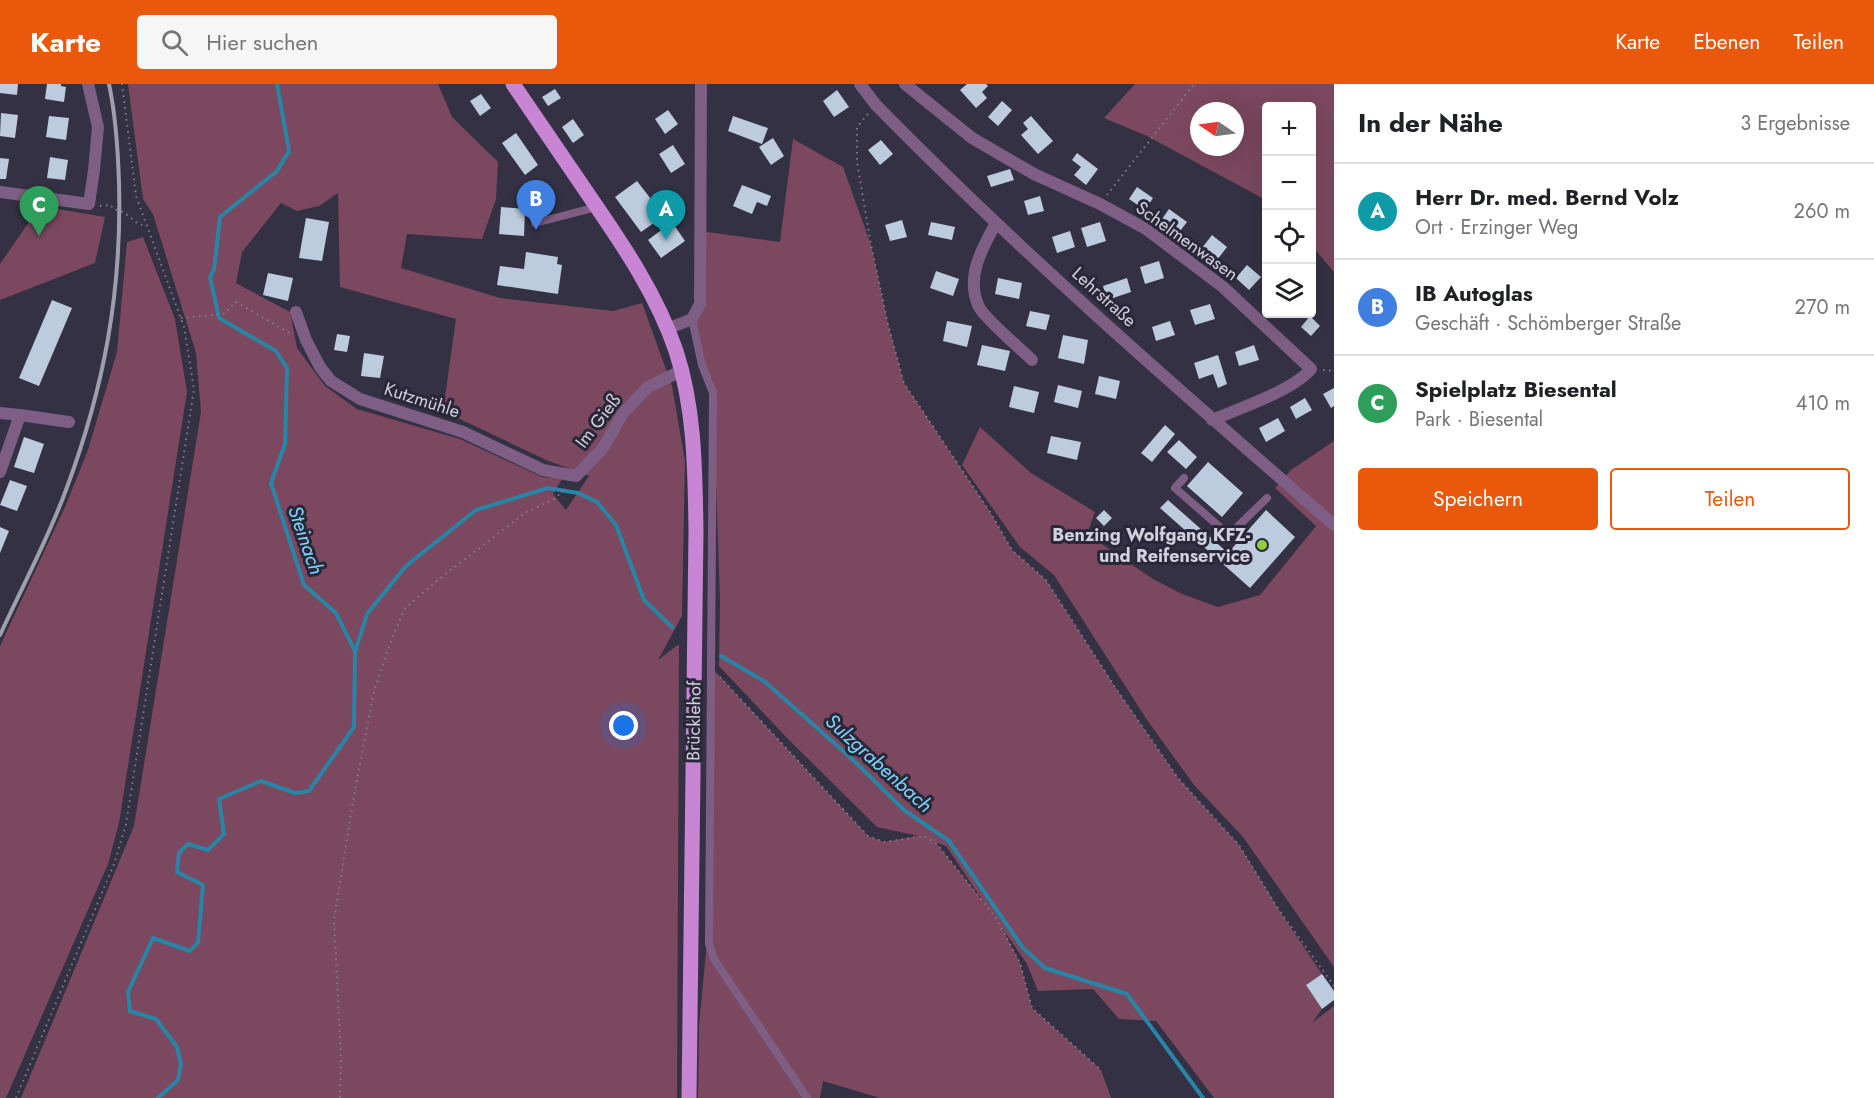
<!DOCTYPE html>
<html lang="de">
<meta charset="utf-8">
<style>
:root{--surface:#fff;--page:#f6f6f6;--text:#202124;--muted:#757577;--line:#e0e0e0;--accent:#ea580c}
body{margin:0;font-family:Jost,sans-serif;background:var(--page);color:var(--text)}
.controls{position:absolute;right:18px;top:18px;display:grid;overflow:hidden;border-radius:6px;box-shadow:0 6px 24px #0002}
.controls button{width:54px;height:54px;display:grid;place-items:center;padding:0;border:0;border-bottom:2px solid var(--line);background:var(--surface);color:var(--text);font:30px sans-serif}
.compass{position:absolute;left:1190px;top:18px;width:54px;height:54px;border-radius:50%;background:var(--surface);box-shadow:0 6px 24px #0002;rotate:283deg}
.you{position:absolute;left:624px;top:642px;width:21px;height:21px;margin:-15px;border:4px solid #fff;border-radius:50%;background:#1a73e8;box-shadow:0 0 0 9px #1a73e833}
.badge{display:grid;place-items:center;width:39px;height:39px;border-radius:50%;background:var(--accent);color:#fff;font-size:20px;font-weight:700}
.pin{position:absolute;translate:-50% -50px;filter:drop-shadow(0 2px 3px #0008)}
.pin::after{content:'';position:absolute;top:32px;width:21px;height:18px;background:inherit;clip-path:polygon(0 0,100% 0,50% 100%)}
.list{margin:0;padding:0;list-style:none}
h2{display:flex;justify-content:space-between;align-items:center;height:78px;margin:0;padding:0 24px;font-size:26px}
h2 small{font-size:20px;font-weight:400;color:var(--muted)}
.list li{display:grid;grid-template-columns:39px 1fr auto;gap:18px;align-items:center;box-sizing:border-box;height:96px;padding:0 24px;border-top:2px solid var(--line)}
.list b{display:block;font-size:22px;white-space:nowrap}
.list p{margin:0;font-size:20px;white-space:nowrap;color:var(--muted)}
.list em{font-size:20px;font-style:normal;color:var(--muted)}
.actions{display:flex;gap:12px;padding:18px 24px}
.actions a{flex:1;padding:14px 0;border:2px solid var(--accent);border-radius:6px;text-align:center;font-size:21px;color:var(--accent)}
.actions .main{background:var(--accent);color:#fff}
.icon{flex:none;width:33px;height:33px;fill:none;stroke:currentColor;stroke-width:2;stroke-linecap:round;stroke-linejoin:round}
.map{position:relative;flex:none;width:1334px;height:1014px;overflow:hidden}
header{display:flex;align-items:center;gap:36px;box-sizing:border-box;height:84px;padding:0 30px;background:var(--accent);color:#fff}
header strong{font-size:28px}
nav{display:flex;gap:33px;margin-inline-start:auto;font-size:21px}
.search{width:420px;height:54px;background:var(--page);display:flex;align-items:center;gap:15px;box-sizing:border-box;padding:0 21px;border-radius:6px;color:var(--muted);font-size:22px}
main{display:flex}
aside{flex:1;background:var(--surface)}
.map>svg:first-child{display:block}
</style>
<header>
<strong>Karte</strong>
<div class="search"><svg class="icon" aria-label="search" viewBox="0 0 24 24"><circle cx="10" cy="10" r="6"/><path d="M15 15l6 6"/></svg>Hier suchen</div>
<nav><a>Karte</a><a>Ebenen</a><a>Teilen</a></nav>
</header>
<main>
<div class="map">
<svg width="1334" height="1014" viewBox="0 0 1334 1014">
<rect width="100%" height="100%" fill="#333143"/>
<g fill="#7b485f" fill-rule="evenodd">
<path d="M128 0H438L452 33 498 78 496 115 482 155 407 150 401 184 500 214 613 227 642 219 672 302 685 377 682 532 658 576 679 560 677 1014H21L134 742 201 328 196 269 153 130 143 115ZM338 109 340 203 456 235 443 327 546 376 589 392 566 426 553 410 562 395 542 393 460 355 357 325 325 302 297 264 290 228 236 199 242 168 281 119 297 127 319 122Z"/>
<path d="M1135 0H1334V188L1312 162V22H1266V116L1147 52 1104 34ZM1199 27H1235V63H1199Z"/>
<path d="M793 55 843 83 871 161 888 240 904 299 990 428 1012 466 1046 496 1115 603 1178 694 1239 761 1277 823 1322 890 1306 901 1322 925 1312 939 1334 922V1014H1214L1156 937 1119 935 1093 905 1038 907 1027 880 1002 844 1020 879 1032 924 1101 986 1111 1014H880L823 997 820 1014H698L699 942 708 847 710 582 868 752 884 758 918 752 877 743 786 653 719 582 720 517 713 309 692 235 700 220V147L780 158ZM934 758 946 762 985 820 937 760Z"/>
<path d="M40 122 105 133 95 179 0 216V180Z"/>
<path d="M143 153 175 235 187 308 119 739 108 780 6 1014H0V562L65 423 88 366 117 268 127 158Z"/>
<path d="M980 343 1031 389 1095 428 1087 450 1153 495 1182 510 1218 523 1260 511 1316 442 1275 404 1291 386 1334 357V883L1243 753 1194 701 1147 636 1054 491 1020 463 962 381Z"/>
</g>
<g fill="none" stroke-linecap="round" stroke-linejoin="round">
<g stroke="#2785a5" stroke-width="4">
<path d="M356 565 367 530 406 482 476 426 548 404 578 409 597 418 616 441 644 516 672 543"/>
<path d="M721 572 764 597 851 674 904 726 949 757 1023 864 1045 884 1127 910 1203 1014"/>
<path d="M158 1014 178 996 181 980 177 963 156 935 130 927 128 908 153 854 190 867 198 858 203 801 177 788 179 769 188 760 208 766 224 750 219 715 261 697 295 709 309 707 354 643 355 567 336 529 304 501 271 399 285 360 287 284 276 267 219 234 210 193 214 186 220 133 277 87 289 67 277 0"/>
</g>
</g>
<g fill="#bdcbde">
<path d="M0 0H18L17 11 0 9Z"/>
<path d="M47 0H61V2L66 3 64 18 45 15Z"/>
<path d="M967 0H986L988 2 982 8 987 14 976 24 960 6Z"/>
<path d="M555 5 561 14 548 22 542 13Z"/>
<path d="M837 6 849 23 834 33 823 17Z"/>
<path d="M481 10 491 24 480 32 470 17Z"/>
<path d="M1002 17 1012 26 998 42 988 33Z"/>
<path d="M668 26 678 40 665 50 655 35Z"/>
<path d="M1 29 18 31 15 54 0 52Z"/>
<path d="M49 32 69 34 66 56 46 53Z"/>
<path d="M733 32 768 44 762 60 728 47Z"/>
<path d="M1031 32 1053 57 1038 70 1021 51 1028 45 1023 39Z"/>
<path d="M573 35 584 51 573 59 562 43Z"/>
<path d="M516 49 538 81 525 91 502 59Z"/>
<path d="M773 54 784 72 771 81 759 63Z"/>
<path d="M881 56 893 70 880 81 868 66Z"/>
<path d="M673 61 685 80 671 89 659 70Z"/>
<path d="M1077 69 1098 85 1086 101 1074 91 1081 83 1072 76Z"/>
<path d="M50 73 68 76 65 96 47 94Z"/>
<path d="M0 74 9 75 6 95H0Z"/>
<path d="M1010 85 1014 96 991 103 987 92Z"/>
<path d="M637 97 664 132 641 148 615 113Z"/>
<path d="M742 101 771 112 767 122 757 118 752 130 733 122Z"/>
<path d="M1137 103 1153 114 1145 126 1129 115Z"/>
<path d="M1040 112 1044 127 1028 131 1024 117Z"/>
<path d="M501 123 525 125 524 152 499 150Z"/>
<path d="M1169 125 1187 138 1177 151 1160 138Z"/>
<path d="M306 134 329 138 322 177 299 174Z"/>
<path d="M902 136 907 153 890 157 885 141Z"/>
<path d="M672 138 685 157 661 174 648 156Z"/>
<path d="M931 138 955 143 952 156 928 151Z"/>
<path d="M1100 138 1106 157 1087 163 1081 144Z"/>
<path d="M1070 147 1075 163 1057 169 1052 153Z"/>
<path d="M1212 151 1227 163 1217 176 1202 164Z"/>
<path d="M526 168 558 173 557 180 562 181 558 210 497 201 500 182 524 185Z"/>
<path d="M1159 177 1164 194 1145 200 1140 183Z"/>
<path d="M1247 181 1261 193 1249 206 1236 194Z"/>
<path d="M936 187 959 195 953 212 930 204Z"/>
<path d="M268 189 293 194 288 217 263 211Z"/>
<path d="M998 194 1022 199 1019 215 995 210Z"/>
<path d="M1127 194 1131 208 1107 216 1103 202Z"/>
<path d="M52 216 72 224 39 302 19 294Z"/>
<path d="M1210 220 1215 235 1195 241 1190 226Z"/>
<path d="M1030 227 1050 231 1046 246 1026 242Z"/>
<path d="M1310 232 1320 242 1311 252 1301 243Z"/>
<path d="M947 237 972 242 967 263 943 257Z"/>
<path d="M1170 237 1175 251 1156 257 1152 243Z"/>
<path d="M337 250 350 252 347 268 334 266Z"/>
<path d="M1063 251 1088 256 1084 280 1058 274Z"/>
<path d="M982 261 1010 267 1005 287 977 281Z"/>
<path d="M1254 261 1259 276 1239 282 1235 268Z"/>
<path d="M364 269 384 272 380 294 361 292Z"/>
<path d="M1218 271 1227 300 1218 304 1213 290 1199 295 1194 279Z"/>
<path d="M1099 292 1120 297 1116 315 1095 310Z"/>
<path d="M1058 301 1082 307 1078 324 1054 318Z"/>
<path d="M1014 302 1039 308 1034 329 1009 323Z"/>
<path d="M1334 304V322L1331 324 1323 310Z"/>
<path d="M1305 314 1312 326 1296 335 1290 323Z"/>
<path d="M1278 334 1285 347 1266 358 1259 344Z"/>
<path d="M1165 341 1175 350 1152 378 1141 369Z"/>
<path d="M1051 352 1081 358 1077 376 1047 369Z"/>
<path d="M24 353 44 360 34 389 14 383Z"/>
<path d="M1179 356 1197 373 1186 385 1167 368Z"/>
<path d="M1208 378 1243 409 1222 433 1187 402Z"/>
<path d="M10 396 27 402 17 427 0 421Z"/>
<path d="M1168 416 1228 469 1266 426 1295 453 1250 504 1160 424Z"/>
<path d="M1104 426 1112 434 1104 442 1096 434Z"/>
<path d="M0 443 9 447 0 469Z"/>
<path d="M1322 890 1334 907V916L1322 925 1306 901Z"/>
</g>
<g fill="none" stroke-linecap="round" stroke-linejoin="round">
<g stroke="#7f7e8d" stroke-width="2" stroke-dasharray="1.5 4.5" stroke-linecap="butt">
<path d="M868 30 857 43V78L871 161 888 240 904 299 990 428 1012 466 1046 496 1115 603 1178 694 1239 761 1277 823 1334 902"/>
<path d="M1107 111 1194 0"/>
<path d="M100 122 111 121 113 125C129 127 132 140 146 142"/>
<path d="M181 234 224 230 236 218 291 250"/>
<path d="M1323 286 1334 287"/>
<path d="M720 593 868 752 884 758 924 752 937 760 996 834 1020 879 1032 924 1101 986"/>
<path d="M16 1014 114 780 126 740 194 305 184 243 136 112 122 0"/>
<path d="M340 1014 341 974 334 836 354 711 374 607 392 554 405 524 443 492 525 429 556 414 566 403"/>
</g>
<g stroke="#7e5e84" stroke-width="8">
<path d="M535 139 597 123"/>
<path d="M692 235 702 281 713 309 709 860 714 875 807 1014"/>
<path d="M1184 394 1175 404 1229 451 1267 414"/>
</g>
<g stroke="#7e5e84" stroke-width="12">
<path d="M905 0 972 54 1034 90 1100 120 1146 145 1223 203 1311 285C1294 306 1238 325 1212 336"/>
<path d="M0 108 89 120 94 86 98 43 88 0"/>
<path d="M996 139C982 164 965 194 979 223 985 235 1021 265 1032 276"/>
<path d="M296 228 306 256 320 283 331 297 360 315 463 348 543 386 576 392 603 364 623 329 648 303 681 287"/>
<path d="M667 245 692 235 700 220 701 0"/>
<path d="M0 329 20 331 0 388"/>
<path d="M20 331 69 338"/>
</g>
<path stroke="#7e5e84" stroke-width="12" d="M860 0 876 21C1021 169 1178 305 1334 441"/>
<path stroke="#c785d4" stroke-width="15" d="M513 0C539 38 564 75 590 113 623 161 657 211 676 267 695 325 695 387 696 447L689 1014"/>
<path stroke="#9f9eac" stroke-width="4" d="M0 551C22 503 48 455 66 406 104 304 122 208 119 99 118 66 116 33 109 0"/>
</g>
<circle fill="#8fcd41" stroke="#292738" stroke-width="2" cx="1262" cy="461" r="6"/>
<g text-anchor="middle" stroke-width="6" stroke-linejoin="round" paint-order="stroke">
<g font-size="18" fill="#d2d1dd" stroke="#292738">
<text transform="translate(1187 157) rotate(36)" y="6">Schelmenwasen</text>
<text transform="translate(1104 213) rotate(42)" y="6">Lehrstraße</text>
<text transform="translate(422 316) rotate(18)" y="6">Kutzmühle</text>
<text transform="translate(598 337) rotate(-53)" y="6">Im Gieß</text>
<text transform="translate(694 637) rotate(-89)" y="6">Brücklehof</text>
</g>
<g font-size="18" font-weight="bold" fill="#d2d1dd" stroke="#292738" text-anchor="end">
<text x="1250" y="457">Benzing Wolfgang KFZ-<tspan x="1250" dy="21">und Reifenservice</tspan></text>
</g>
<g font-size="20" font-style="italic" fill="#7cd8fc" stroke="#292738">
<text transform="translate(306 456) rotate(71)" y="7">Steinach</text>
<text transform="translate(879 679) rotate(42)" y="7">Sulzgrabenbach</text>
</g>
</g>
</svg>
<div class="controls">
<button>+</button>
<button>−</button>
<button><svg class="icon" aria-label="locate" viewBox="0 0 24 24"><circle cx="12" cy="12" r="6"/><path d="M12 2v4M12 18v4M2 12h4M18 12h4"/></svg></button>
<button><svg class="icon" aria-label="layers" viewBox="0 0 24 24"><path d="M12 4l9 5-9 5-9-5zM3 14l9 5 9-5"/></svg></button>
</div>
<svg class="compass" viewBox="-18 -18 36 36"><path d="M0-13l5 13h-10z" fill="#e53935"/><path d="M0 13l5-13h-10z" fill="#757577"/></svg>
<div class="you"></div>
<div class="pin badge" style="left:666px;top:156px;background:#0f9aa8">A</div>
<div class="pin badge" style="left:536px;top:146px;background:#3f7fe0">B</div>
<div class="pin badge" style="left:39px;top:152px;background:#2e9e5b">C</div>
</div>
<aside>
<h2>In der Nähe<small>3 Ergebnisse</small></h2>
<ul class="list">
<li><span class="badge" style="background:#0f9aa8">A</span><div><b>Herr Dr. med. Bernd Volz</b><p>Ort · Erzinger Weg</p></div><em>260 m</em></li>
<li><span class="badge" style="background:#3f7fe0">B</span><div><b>IB Autoglas</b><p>Geschäft · Schömberger Straße</p></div><em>270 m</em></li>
<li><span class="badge" style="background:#2e9e5b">C</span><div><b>Spielplatz Biesental</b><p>Park · Biesental</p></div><em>410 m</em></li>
</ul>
<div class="actions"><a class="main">Speichern</a><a>Teilen</a></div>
</aside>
</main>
